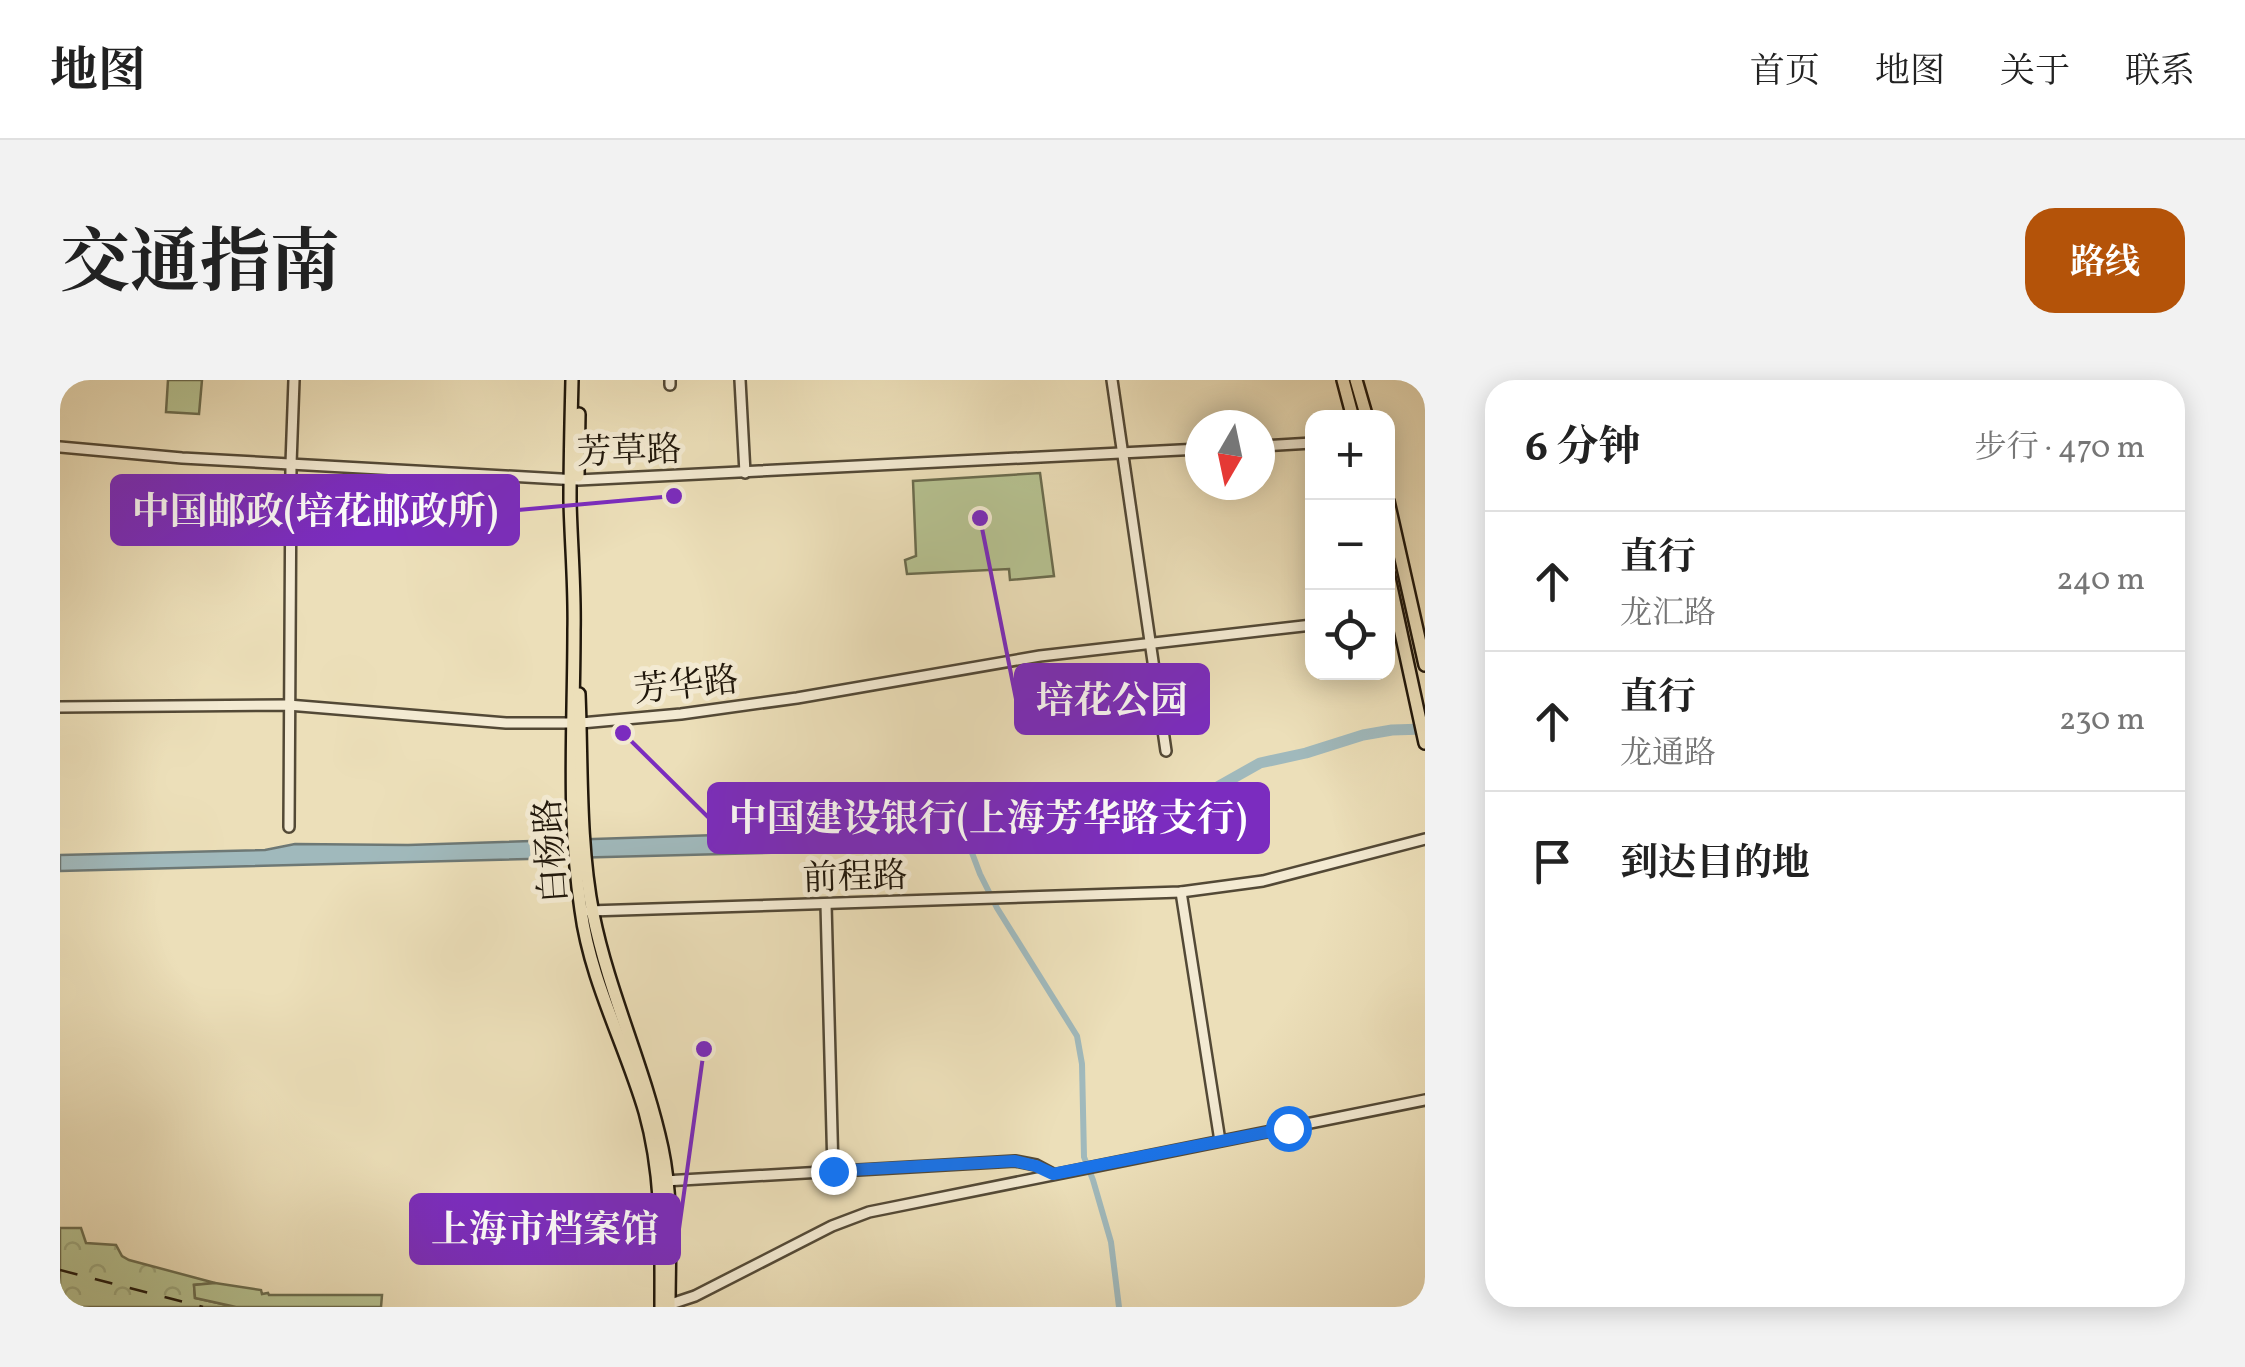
<!DOCTYPE html>
<html lang="zh">
<meta charset="utf-8">
<style>
:root{--surface:#fff;--page:#f2f2f2;--text:#222;--muted:#767676;--line:#e0e0e0;--accent:#b45309}
body{margin:0;font-family:Vollkorn,"Noto Serif SC",serif;background:var(--page);color:var(--text)}
.controls{position:absolute;right:30px;top:30px;display:grid;overflow:hidden;border-radius:20px;box-shadow:0 5px 25px #0003}
.controls button{width:90px;height:90px;display:grid;place-items:center;padding:0;border:0;border-bottom:2px solid var(--line);background:var(--surface);color:var(--text);font:50px sans-serif}
.compass{position:absolute;left:1125px;top:30px;width:90px;height:90px;border-radius:50%;background:var(--surface);box-shadow:0 5px 25px #0003;rotate:189deg}
.stop{position:absolute;width:30px;height:30px;margin:-22px;border:8px solid #1a73e8;border-radius:50%;background:#fff}
.stop.end{background:#1a73e8;border-color:#fff;box-shadow:0 2px 10px #0008}
.list{margin:0;padding:0;list-style:none}
h2{display:flex;justify-content:space-between;align-items:center;height:130px;margin:0;padding:0 40px;font-size:42px}
h2 small{font-size:32px;font-weight:400;color:var(--muted)}
.list li{display:grid;grid-template-columns:65px 1fr auto;gap:30px;align-items:center;box-sizing:border-box;height:140px;padding:0 40px;border-top:2px solid var(--line)}
.list b{display:block;font-size:38px;white-space:nowrap}
.list p{margin:0;font-size:32px;white-space:nowrap;color:var(--muted)}
.list em{font-size:32px;font-style:normal;color:var(--muted)}
.icon{flex:none;width:55px;height:55px;fill:none;stroke:currentColor;stroke-width:2;stroke-linecap:round;stroke-linejoin:round}
.map{position:relative;flex:none;width:1365px;height:927px;overflow:hidden;border-radius:30px}
header{display:flex;align-items:center;gap:60px;box-sizing:border-box;height:140px;padding:0 50px;background:var(--surface);border-bottom:2px solid var(--line)}
header strong{font-size:48px}
nav{display:flex;gap:55px;margin-inline-start:auto;font-size:35px}
.intro{display:flex;align-items:center;justify-content:space-between;box-sizing:border-box;height:240px;padding:0 60px}
h1{margin:0;font-size:70px}
.button{padding:25px 45px;border-radius:30px;background:var(--accent);color:#fff;font-size:35px;font-weight:700}
main{display:flex;gap:60px;padding:0 60px}
aside{flex:1;background:var(--surface);border-radius:30px;box-shadow:0 5px 25px #0003}
.map>svg:first-child{display:block}
</style>
<header>
<strong>地图</strong>
<nav><a>首页</a><a>地图</a><a>关于</a><a>联系</a></nav>
</header>
<div class="intro"><h1>交通指南</h1><a class="button">路线</a></div>
<main>
<div class="map">
<svg width="1365" height="927" viewBox="0 0 1365 927">
<defs>
<pattern id="forest-crowns" width="20" height="18" patternUnits="userSpaceOnUse" patternTransform="scale(2.5)"><rect width="20" height="18" fill="#b6c291"/><path d="M2 6a3 3 0 1 1 6 0M12 15a3 3 0 1 1 6 0" fill="none" stroke="#9ca67c"/></pattern>
</defs>
<rect width="100%" height="100%" fill="#ecdfb9"/>
<filter id="stains"><feTurbulence type="fractalNoise" baseFrequency=".002" numOctaves="4"/><feColorMatrix values="0 0 0 0 .2 0 0 0 0 .09 0 0 0 0 .02 0 0 0 .5 -.17"/></filter>
<radialGradient id="worn" r=".72"><stop offset=".6" stop-color="#630" stop-opacity="0"/><stop offset="1" stop-color="#630" stop-opacity=".3"/></radialGradient>
<path fill="url(#forest-crowns)" stroke="#6b6c4e" stroke-width="2.5" d="M0 848H21L26 863 56 865 62 876 69 880 155 903 134 905 135 918 176 927H0Z"/>
<g fill="#b6c291" stroke="#6b6c4e" stroke-width="2.5">
<path d="M108 0H142L139 34 106 32Z"/>
<path d="M980 93 994 196 950 200 949 189 847 194 845 180 856 176 853 101Z"/>
<path d="M155 903 201 910 202 914 208 913 209 915H322L321 927H176L135 918 134 905Z"/>
</g>
<path fill="#a0b9bc" stroke="#6d7875" stroke-width="2.5" d="M895 444 894 468 0 491V475L205 470 235 464 348 465 815 450 871 448Z"/>
<g fill="none" stroke-linecap="round" stroke-linejoin="round">
<path stroke="#a0b9bc" stroke-width="6" d="M906 457 920 494 937 528 1017 656 1022 684 1024 777 1033 800 1051 862 1059 927"/>
<path stroke="#a0b9bc" stroke-width="11" d="M881 458 906 457 924 450 1036 435 1104 424 1152 410 1200 383 1246 373 1303 355 1332 350 1365 349"/>
<defs>
<g id="minor">
<path d="M610 0V5"/>
<path d="M680 0 685 93"/>
<path d="M1052 0 1106 371"/>
<path d="M1200 66 1252 63"/>
<path d="M0 67 122 78 518 100 1140 69"/>
<path d="M0 327 228 325 446 343H521L621 334 737 318 980 276 1252 245"/>
<path d="M229 447 231 84 234 0"/>
<path d="M1121 512 1160 761"/>
<path d="M766 524 773 791"/>
<path d="M529 531 1121 512 1203 501 1365 459"/>
<path d="M604 801 955 781 976 785 991 793"/>
<path d="M605 926 635 916 772 846 809 832 1365 720"/>
</g>
<g id="major">
<path d="M512 0C511 40 510 81 510 121 511 164 515 207 514 250 514 343 507 437 521 530 530 600 565 664 585 732 603 796 601 861 601 927"/>
<path d="M1283 0 1293 38"/>
<path d="M1296 0 1307 38"/>
<path d="M518 96 519 34"/>
<path d="M1328 121 1365 285"/>
<path d="M1328 193 1365 363"/>
<path d="M519 314C522 386 519 463 533 534 549 614 585 688 602 768 613 820 609 874 609 927"/>
</g>
</defs>
<use href="#minor" stroke="#534936" stroke-width="14"/>
<use href="#major" stroke="#20170b" stroke-width="16"/>
<use href="#minor" stroke="#f3ead2" stroke-width="9"/>
<use href="#major" stroke="#ecdfb9" stroke-width="11"/>
<path stroke="#20170b" stroke-width="2.5" stroke-dasharray="18 18" stroke-linecap="butt" d="M0 890 143 927"/>
</g>
<g fill="none" stroke-linecap="round" stroke-linejoin="round">
<path stroke="#1a73e8" stroke-width="12" d="M773 791 955 781 976 786 993 794 1228 748"/>
</g>
<g text-anchor="middle" stroke-width="10" stroke-linejoin="round" paint-order="stroke">
<g font-size="35" fill="#20170b" stroke="#f3ead2">
<text transform="translate(569 70) rotate(-2)" y="12">芳草路</text>
<text transform="translate(626 304) rotate(-6)" y="12">芳华路</text>
<text transform="translate(490 471) rotate(-94)" y="12">白杨路</text>
<text transform="translate(795 496) rotate(-2)" y="12">前程路</text>
</g>
</g>
<path fill="none" stroke="#7b2cbf" stroke-width="4" d="M614 116L458 130M920 138L956 319M563 353L649 438M644 669L619 849"/>
<g fill="#7b2cbf" stroke="#f3ead2" stroke-width="4">
<circle cx="614" cy="116" r="10"/>
<circle cx="920" cy="138" r="10"/>
<circle cx="563" cy="353" r="10"/>
<circle cx="644" cy="669" r="10"/>
</g>
<g fill="#7b2cbf" stroke="#7b2cbf" stroke-width="4">
<rect x="52" y="96" width="406" height="68" rx="10"/>
<rect x="956" y="285" width="192" height="68" rx="10"/>
<rect x="649" y="404" width="559" height="68" rx="10"/>
<rect x="351" y="815" width="268" height="68" rx="10"/>
</g>
<g font-size="38" text-anchor="middle" font-weight="bold" fill="#fff">
<text x="255" y="144">中国邮政(培花邮政所)</text>
<text x="1052" y="333">培花公园</text>
<text x="928" y="451">中国建设银行(上海芳华路支行)</text>
<text x="485" y="862">上海市档案馆</text>
</g>
<rect width="100%" height="100%" filter="url(#stains)"/>
<rect width="100%" height="100%" fill="url(#worn)"/>
</svg>
<div class="controls">
<button>+</button>
<button>−</button>
<button><svg class="icon" aria-label="locate" viewBox="0 0 24 24"><circle cx="12" cy="12" r="6"/><path d="M12 2v4M12 18v4M2 12h4M18 12h4"/></svg></button>
</div>
<svg class="compass" viewBox="-18 -18 36 36"><path d="M0-13l5 13h-10z" fill="#e53935"/><path d="M0 13l5-13h-10z" fill="#767676"/></svg>
<div class="stop" style="left:1228px;top:748px"></div>
<div class="stop end" style="left:773px;top:791px"></div>
</div>
<aside>
<h2>6 分钟<small>步行 · 470 m</small></h2>
<ul class="list">
<li><svg class="icon" aria-label="ahead" viewBox="0 0 24 24"><path d="M12 20V5M6 11l6-6 6 6"/></svg><div><b>直行</b><p>龙汇路</p></div><em>240 m</em></li>
<li><svg class="icon" aria-label="ahead" viewBox="0 0 24 24"><path d="M12 20V5M6 11l6-6 6 6"/></svg><div><b>直行</b><p>龙通路</p></div><em>230 m</em></li>
<li><svg class="icon" aria-label="arrive" viewBox="0 0 24 24"><path d="M6 21V4h12l-3 4 3 4H6"/></svg><div><b>到达目的地</b></div></li>
</ul>
</aside>
</main>
